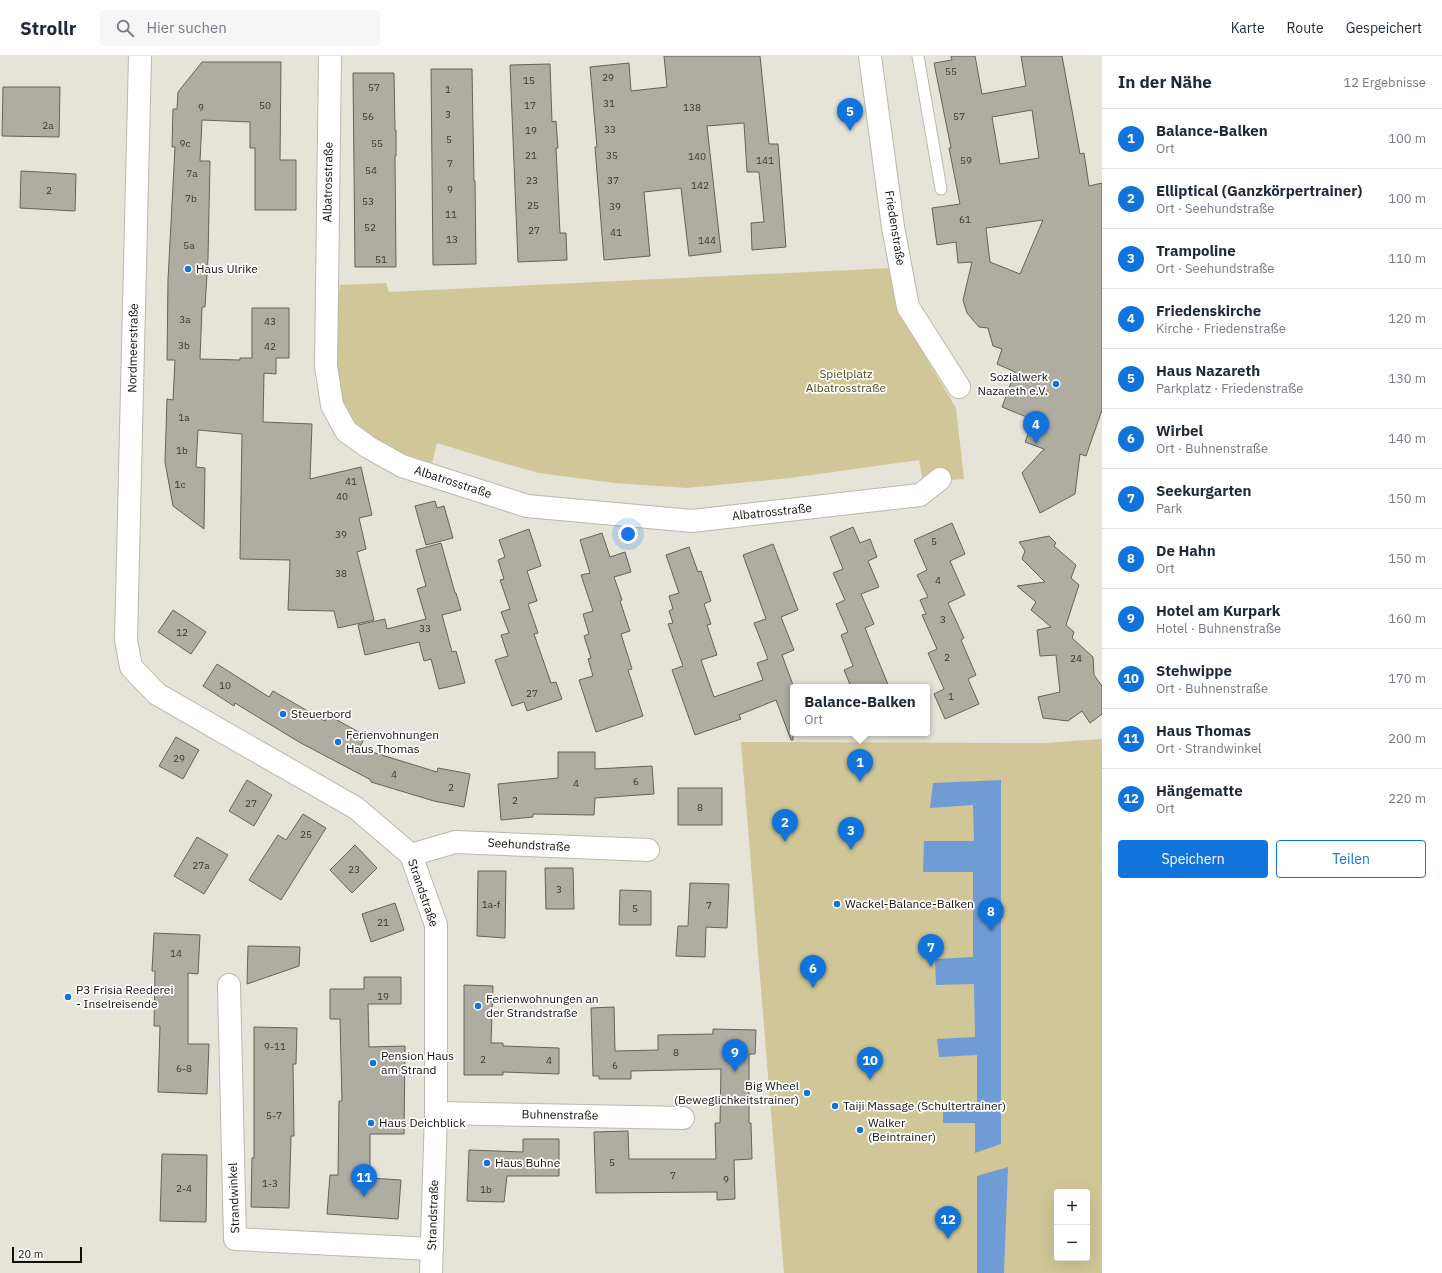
<!DOCTYPE html>
<html lang="de">
<meta charset="utf-8">
<style>
:root{--surface:#fff;--page:#f6f6f7;--text:#1f2937;--muted:#747a83;--line:#e0e1e3;--accent:#1074dc}
body{margin:0;font-family:"IBM Plex Sans",sans-serif;background:var(--page);color:var(--text)}
.controls{position:absolute;right:12px;bottom:12px;display:grid;overflow:hidden;border-radius:4px;box-shadow:0 4px 16px #0002}
.controls button{width:36px;height:36px;display:grid;place-items:center;padding:0;border:0;border-bottom:1px solid var(--line);background:var(--surface);color:var(--text);font:20px sans-serif}
.scale{position:absolute;left:12px;bottom:10px;width:70px;box-sizing:border-box;padding-left:4px;border:2px solid #11100c;border-top:0;font-size:11px;line-height:14px;white-space:nowrap;color:#11100c;-webkit-text-stroke:3px #fff;paint-order:stroke}
.you{position:absolute;left:628px;top:478px;width:14px;height:14px;margin:-10px;border:3px solid #fff;border-radius:50%;background:#1a73e8;box-shadow:0 0 0 6px #1a73e833}
.badge{display:grid;place-items:center;width:26px;height:26px;border-radius:50%;background:var(--accent);color:#fff;font-size:13px;font-weight:700}
.pin{position:absolute;translate:-50% -33px;filter:drop-shadow(0 1px 2px #0008)}
.pin::after{content:'';position:absolute;top:21px;width:14px;height:12px;background:inherit;clip-path:polygon(0 0,100% 0,50% 100%)}
.popup{position:absolute;left:790px;top:628px;width:140px;height:52px;box-sizing:border-box;display:grid;place-content:center;border-radius:4px;background:var(--surface);filter:drop-shadow(0 1px 3px #0005);font-size:13px;white-space:nowrap;color:var(--muted)}
.popup b{font-size:15px;color:var(--text)}
.popup::after{content:'';position:absolute;left:50%;top:100%;margin-left:-8px;border:8px solid transparent;border-top-color:var(--surface)}
.list{margin:0;padding:0;list-style:none}
h2{display:flex;justify-content:space-between;align-items:center;height:52px;margin:0;padding:0 16px;font-size:17px}
h2 small{font-size:13px;font-weight:400;color:var(--muted)}
.list li{display:grid;grid-template-columns:26px 1fr auto;gap:12px;align-items:center;box-sizing:border-box;height:60px;padding:0 16px;border-top:1px solid var(--line)}
.list b{display:block;font-size:15px;white-space:nowrap}
.list p{margin:0;font-size:13px;white-space:nowrap;color:var(--muted)}
.list em{font-size:13px;font-style:normal;color:var(--muted)}
.actions{display:flex;gap:8px;padding:12px 16px}
.actions a{flex:1;padding:9px 0;border:1px solid var(--accent);border-radius:4px;text-align:center;font-size:14px;color:var(--accent)}
.actions .main{background:var(--accent);color:#fff}
.icon{flex:none;width:22px;height:22px;fill:none;stroke:currentColor;stroke-width:2;stroke-linecap:round;stroke-linejoin:round}
.map{position:relative;flex:none;width:1102px;height:1217px;overflow:hidden}
header{display:flex;align-items:center;gap:24px;box-sizing:border-box;height:56px;padding:0 20px;background:var(--surface);border-bottom:1px solid var(--line)}
header strong{font-size:19px}
nav{display:flex;gap:22px;margin-inline-start:auto;font-size:14px}
.search{width:280px;height:36px;background:var(--page);display:flex;align-items:center;gap:10px;box-sizing:border-box;padding:0 14px;border-radius:4px;color:var(--muted);font-size:15px}
main{display:flex}
aside{flex:1;background:var(--surface)}
.map>svg:first-child{display:block}
</style>
<header>
<strong>Strollr</strong>
<div class="search"><svg class="icon" aria-label="search" viewBox="0 0 24 24"><circle cx="10" cy="10" r="6"/><path d="M15 15l6 6"/></svg>Hier suchen</div>
<nav><a>Karte</a><a>Route</a><a>Gespeichert</a></nav>
</header>
<main>
<div class="map">
<svg width="1102" height="1217" viewBox="0 0 1102 1217">
<rect width="100%" height="100%" fill="#e6e3d8"/>
<g fill="#d0c697" fill-rule="evenodd">
<path d="M892 212 898 255 956 352 964 423 923 426 919 404 790 422 687 432 614 427 539 417 489 403 437 387 432 407C404 398 375 389 353 368 350 365 349 361 347 358 326 322 336 269 340 229L386 227 389 236Z"/>
<path d="M1102 683V1217H784L741 686 1044 687ZM1057 1136H1087V1202H1057Z"/>
</g>
<g fill="#709cd5">
<path d="M1001 724V1088L975 1097V1067H943V1047H977V999L939 1001 937 983 975 981 974 928 936 929 935 903 973 901V816H923L924 785H974L973 749 930 752 933 727Z"/>
<path d="M1008 1111 1004 1217H977V1120Z"/>
</g>
<g fill="#afaca1" stroke="#656259" fill-rule="evenodd">
<path d="M664 0H760L769 88H778L786 191 752 194 751 167 764 166 759 116H747L744 67 707 70 721 196 689 200 681 132 644 136 650 200 604 204 595 91H597L590 11 629 7 631 35 667 31Z"/>
<path d="M951 0H975L982 38 1026 30 1021 0H1062L1080 98 1084 97 1089 130 1102 127V354L1086 400 1080 398 1075 438 1040 457 1022 417 1044 393 1025 386 1034 364 1002 351 1015 316 997 308 1002 293 993 290 988 272 979 271 967 257 963 244 972 206 958 207 956 186 937 189 932 152 960 148 949 92H951L934 7 952 4ZM1032 54 1039 102 1000 108 992 61ZM1043 164 1020 218 990 206 986 172Z"/>
<path d="M202 6H281L280 104H296V154H255V92H250V66L202 64 200 105H210L208 202 205 251H202L200 303 240 304V302H252V252H289V302H276V318L264 317 263 366 312 368 310 423 361 411 372 459 359 462 366 493 357 496 374 564 338 572 334 555 288 554 290 504 240 503 242 378 198 374 196 411 205 412 204 473 173 450 165 406 167 343 173 344 175 304H167L168 224 175 91H172L173 53H177L178 36Z"/>
<path d="M550 8 552 66 556 65 558 92H556L560 177H566L567 204 518 206 510 9Z"/>
<path d="M431 13H472L474 125H475L476 208 433 209Z"/>
<path d="M353 17H394L395 74H396V100H395L396 211H355Z"/>
<path d="M3 31H60L59 81 2 80Z"/>
<path d="M21 115 76 118 75 155 20 152Z"/>
<path d="M435 445 437 452 444 450 453 482 426 489 415 450Z"/>
<path d="M952 467 965 498 950 505 965 539 948 547 964 582 961 584 976 619 968 623 979 648 945 663 934 638 944 633 928 597 937 593 922 559 926 558 920 544 928 541 917 519 927 514 914 484Z"/>
<path d="M853 471 860 487 870 483 877 501 868 505 879 531 861 538 874 568 865 572 889 631H851L844 614 853 610 841 579 848 576 836 548 845 544 833 517 843 513 830 481Z"/>
<path d="M529 473 541 510 527 515 537 545 528 548 538 577 534 578 551 627 556 626 562 643 527 655 524 646 512 650 495 604 508 600 501 579 509 577 501 556 510 553 500 524 504 523 498 504 505 501 499 484Z"/>
<path d="M602 477 610 501 625 496 631 516 614 521 622 544 620 545 630 575 621 578 632 613 628 614 643 660 596 676 579 624 593 620 588 603 591 602 584 580 589 578 583 558 593 555 581 519 590 517 580 484Z"/>
<path d="M1049 480 1056 487 1054 490 1076 509 1071 522 1079 529 1066 569 1074 576 1072 582 1093 601 1094 619 1102 630V658L1090 667 1082 655 1068 665 1043 662 1038 641 1060 636 1056 599 1040 600 1037 574 1051 571 1031 554 1036 546 1017 530 1045 526 1022 503 1025 495 1019 486Z"/>
<path d="M441 487 455 537H456L461 554 442 559 452 596 456 595 465 627 439 633 431 603 424 605 419 586 365 599 358 569 385 563 387 573 426 563 417 533 426 530 416 494Z"/>
<path d="M773 488 798 554 781 561 794 594 782 599 793 629V684H791L776 644 739 659 741 663 695 679 672 614 683 610 668 568 673 567 669 555 673 553 669 540 679 537 666 499 689 491 698 516 701 515 711 545 704 548 711 568 707 569 717 599 701 604 714 641 763 624 757 607 768 603 754 567 766 563 743 499Z"/>
<path d="M173 554 206 576 191 598 158 576Z"/>
<path d="M217 608 269 641 273 635 325 665 328 659 366 680 359 692 437 716 438 712 470 718 464 751 434 745 371 726V724L299 686 235 647 234 650 203 630Z"/>
<path d="M176 681 199 694 183 723 159 710Z"/>
<path d="M558 696H595V713L652 710 654 738 595 742 594 759 533 758V761L501 764 498 728 558 722Z"/>
<path d="M247 724 272 739 254 770 229 755Z"/>
<rect x="678" y="732" width="44" height="37"/>
<path d="M303 758 326 772 281 844 249 824 278 779 286 784Z"/>
<path d="M197 781 228 799 204 838 174 820Z"/>
<path d="M355 789 377 812 352 837 330 814Z"/>
<path d="M545 812H573L574 853H546Z"/>
<path d="M478 815H506L505 882 477 880Z"/>
<path d="M690 827 729 828 727 872 706 871 705 901 676 900 678 870H688Z"/>
<path d="M620 834 651 835V869H619Z"/>
<path d="M395 847 404 874 371 886 362 858Z"/>
<path d="M154 877 200 879 198 918 188 917V988H209L207 1038 158 1036 160 970H154L155 915H152Z"/>
<path d="M248 890 300 891 299 910 247 928Z"/>
<path d="M364 921H401V948H368L369 991 405 990 404 1078H370V1122L401 1124 398 1163 327 1158 330 1119H338L339 1045H342L340 963H330V933H364Z"/>
<path d="M464 929 493 930 491 987H503V990L559 992V1018L503 1016V1019H464Z"/>
<path d="M614 951 615 995 658 994V979L713 978V973L756 974 755 998H749V1067H751L752 1103 734 1104 735 1143 717 1144V1136L596 1137 594 1076 628 1075 629 1103H716L715 1067H720L721 1013 631 1015V1023H599V1020H593L591 952Z"/>
<path d="M254 971 297 972 296 1008H293L294 1080H291L289 1152 251 1151 252 1102H254Z"/>
<path d="M523 1083H559V1120H507L504 1146 467 1145 469 1094 523 1096Z"/>
<path d="M162 1098 207 1099 206 1166 160 1165Z"/>
</g>
<g fill="none" stroke-linecap="round" stroke-linejoin="round">
<defs>
<path id="service" d="M918 0 941 133"/>
<g id="minor">
<path d="M140 0 126 584 131 611 157 638 356 752 411 799 436 869V1057L431 1217"/>
<path d="M330 0 326 310 332 349 346 375 368 391 402 410 527 450 692 465 920 439 940 423"/>
<path d="M870 0 893 171 908 251 959 331"/>
<path d="M411 799 455 786 648 794"/>
<path d="M229 929 235 1183 432 1193"/>
<path d="M436 1057 683 1062"/>
</g>
</defs>
<use href="#service" stroke="#bbb8ad" stroke-width="13"/>
<use href="#minor" stroke="#bbb8ad" stroke-width="24"/>
<use href="#service" stroke="#fff" stroke-width="11"/>
<use href="#minor" stroke="#fff" stroke-width="22"/>
</g>
<g fill="#1074dc" stroke="#fff" stroke-width="1.5">
<circle cx="188" cy="213" r="4"/>
<circle cx="1056" cy="328" r="4"/>
<circle cx="283" cy="658" r="4"/>
<circle cx="338" cy="686" r="4"/>
<circle cx="837" cy="848" r="4"/>
<circle cx="68" cy="941" r="4"/>
<circle cx="478" cy="950" r="4"/>
<circle cx="373" cy="1007" r="4"/>
<circle cx="807" cy="1037" r="4"/>
<circle cx="835" cy="1050" r="4"/>
<circle cx="371" cy="1067" r="4"/>
<circle cx="860" cy="1074" r="4"/>
<circle cx="487" cy="1107" r="4"/>
</g>
<g text-anchor="middle" stroke-width="3.5" stroke-linejoin="round" paint-order="stroke">
<g font-size="10" fill="#383731">
<text x="951" y="19">55</text>
<text x="608" y="25">29</text>
<text x="529" y="28">15</text>
<text x="374" y="35">57</text>
<text x="448" y="37">1</text>
<text x="609" y="51">31</text>
<text x="265" y="53">50</text>
<text x="530" y="53">17</text>
<text x="201" y="55">9</text>
<text x="692" y="55">138</text>
<text x="448" y="62">3</text>
<text x="368" y="64">56</text>
<text x="959" y="64">57</text>
<text x="48" y="73">2a</text>
<text x="610" y="77">33</text>
<text x="531" y="78">19</text>
<text x="449" y="87">5</text>
<text x="185" y="91">9c</text>
<text x="377" y="91">55</text>
<text x="531" y="103">21</text>
<text x="612" y="103">35</text>
<text x="697" y="104">140</text>
<text x="765" y="108">141</text>
<text x="966" y="108">59</text>
<text x="450" y="111">7</text>
<text x="371" y="118">54</text>
<text x="192" y="121">7a</text>
<text x="532" y="128">23</text>
<text x="613" y="128">37</text>
<text x="700" y="133">142</text>
<text x="450" y="137">9</text>
<text x="49" y="138">2</text>
<text x="191" y="146">7b</text>
<text x="368" y="149">53</text>
<text x="533" y="153">25</text>
<text x="615" y="154">39</text>
<text x="451" y="162">11</text>
<text x="965" y="167">61</text>
<text x="370" y="175">52</text>
<text x="534" y="178">27</text>
<text x="616" y="180">41</text>
<text x="452" y="187">13</text>
<text x="707" y="188">144</text>
<text x="189" y="193">5a</text>
<text x="381" y="207">51</text>
<text x="185" y="267">3a</text>
<text x="270" y="269">43</text>
<text x="184" y="293">3b</text>
<text x="270" y="294">42</text>
<text x="184" y="365">1a</text>
<text x="182" y="398">1b</text>
<text x="351" y="429">41</text>
<text x="180" y="432">1c</text>
<text x="342" y="444">40</text>
<text x="341" y="482">39</text>
<text x="934" y="489">5</text>
<text x="341" y="521">38</text>
<text x="938" y="528">4</text>
<text x="943" y="567">3</text>
<text x="425" y="576">33</text>
<text x="182" y="580">12</text>
<text x="947" y="605">2</text>
<text x="1076" y="606">24</text>
<text x="225" y="633">10</text>
<text x="532" y="641">27</text>
<text x="951" y="644">1</text>
<text x="179" y="706">29</text>
<text x="394" y="722">4</text>
<text x="636" y="729">6</text>
<text x="576" y="731">4</text>
<text x="451" y="735">2</text>
<text x="515" y="748">2</text>
<text x="251" y="751">27</text>
<text x="700" y="755">8</text>
<text x="306" y="782">25</text>
<text x="201" y="813">27a</text>
<text x="354" y="817">23</text>
<text x="559" y="837">3</text>
<text x="491" y="852">1a-f</text>
<text x="709" y="853">7</text>
<text x="635" y="856">5</text>
<text x="383" y="870">21</text>
<text x="176" y="901">14</text>
<text x="383" y="944">19</text>
<text x="275" y="994">9-11</text>
<text x="676" y="1000">8</text>
<text x="483" y="1007">2</text>
<text x="549" y="1008">4</text>
<text x="615" y="1013">6</text>
<text x="184" y="1016">6-8</text>
<text x="274" y="1063">5-7</text>
<text x="612" y="1110">5</text>
<text x="673" y="1123">7</text>
<text x="726" y="1127">9</text>
<text x="270" y="1131">1-3</text>
<text x="184" y="1136">2-4</text>
<text x="486" y="1137">1b</text>
</g>
<g font-size="12" fill="#11100c" stroke="#fff">
<text transform="translate(328 126) rotate(-89)" y="4">Albatrosstraße</text>
<text transform="translate(895 172) rotate(81)" y="4">Friedenstraße</text>
<text transform="translate(133 292) rotate(-89)" y="4">Nordmeerstraße</text>
<text transform="translate(453 426) rotate(18)" y="4">Albatrosstraße</text>
<text transform="translate(772 456) rotate(-6)" y="4">Albatrosstraße</text>
<text transform="translate(529 789) rotate(3)" y="4">Seehundstraße</text>
<text transform="translate(423 837) rotate(71)" y="4">Strandstraße</text>
<text transform="translate(560 1059) rotate(1)" y="4">Buhnenstraße</text>
<text transform="translate(234 1142) rotate(-92)" y="4">Strandwinkel</text>
<text transform="translate(433 1159) rotate(-88)" y="4">Strandstraße</text>
</g>
<g font-size="12" fill="#11100c" stroke="#fff" text-anchor="start">
<text x="196" y="217">Haus Ulrike</text>
<text x="1048" y="325" text-anchor="end">Sozialwerk<tspan x="1048" dy="14">Nazareth e.V.</tspan></text>
<text x="291" y="662">Steuerbord</text>
<text x="346" y="683">Ferienvohnungen<tspan x="346" dy="14">Haus Thomas</tspan></text>
<text x="845" y="852">Wackel-Balance-Balken</text>
<text x="76" y="938">P3 Frisia Reederei<tspan x="76" dy="14">- Inselreisende</tspan></text>
<text x="486" y="947">Ferienwohnungen an<tspan x="486" dy="14">der Strandstraße</tspan></text>
<text x="381" y="1004">Pension Haus<tspan x="381" dy="14">am Strand</tspan></text>
<text x="799" y="1034" text-anchor="end">Big Wheel<tspan x="799" dy="14">(Beweglichkeitstrainer)</tspan></text>
<text x="843" y="1054">Taiji Massage (Schultertrainer)</text>
<text x="379" y="1071">Haus Deichblick</text>
<text x="868" y="1071">Walker<tspan x="868" dy="14">(Beintrainer)</tspan></text>
<text x="495" y="1111">Haus Buhne</text>
</g>
<g font-size="12" fill="#55490d" stroke="#fff">
<text x="846" y="322">Spielplatz<tspan x="846" dy="14">Albatrosstraße</tspan></text>
</g>
</g>
</svg>
<div class="controls">
<button>+</button>
<button>−</button>
</div>
<div class="scale">20 m</div>
<div class="you"></div>
<div class="pin badge" style="left:860px;top:726px">1</div>
<div class="popup"><b>Balance-Balken</b>Ort</div>
<div class="pin badge" style="left:785px;top:786px">2</div>
<div class="pin badge" style="left:851px;top:794px">3</div>
<div class="pin badge" style="left:1036px;top:388px">4</div>
<div class="pin badge" style="left:850px;top:75px">5</div>
<div class="pin badge" style="left:813px;top:932px">6</div>
<div class="pin badge" style="left:931px;top:911px">7</div>
<div class="pin badge" style="left:991px;top:875px">8</div>
<div class="pin badge" style="left:735px;top:1016px">9</div>
<div class="pin badge" style="left:870px;top:1024px">10</div>
<div class="pin badge" style="left:364px;top:1141px">11</div>
<div class="pin badge" style="left:948px;top:1183px">12</div>
</div>
<aside>
<h2>In der Nähe<small>12 Ergebnisse</small></h2>
<ul class="list">
<li><span class="badge">1</span><div><b>Balance-Balken</b><p>Ort</p></div><em>100 m</em></li>
<li><span class="badge">2</span><div><b>Elliptical (Ganzkörpertrainer)</b><p>Ort · Seehundstraße</p></div><em>100 m</em></li>
<li><span class="badge">3</span><div><b>Trampoline</b><p>Ort · Seehundstraße</p></div><em>110 m</em></li>
<li><span class="badge">4</span><div><b>Friedenskirche</b><p>Kirche · Friedenstraße</p></div><em>120 m</em></li>
<li><span class="badge">5</span><div><b>Haus Nazareth</b><p>Parkplatz · Friedenstraße</p></div><em>130 m</em></li>
<li><span class="badge">6</span><div><b>Wirbel</b><p>Ort · Buhnenstraße</p></div><em>140 m</em></li>
<li><span class="badge">7</span><div><b>Seekurgarten</b><p>Park</p></div><em>150 m</em></li>
<li><span class="badge">8</span><div><b>De Hahn</b><p>Ort</p></div><em>150 m</em></li>
<li><span class="badge">9</span><div><b>Hotel am Kurpark</b><p>Hotel · Buhnenstraße</p></div><em>160 m</em></li>
<li><span class="badge">10</span><div><b>Stehwippe</b><p>Ort · Buhnenstraße</p></div><em>170 m</em></li>
<li><span class="badge">11</span><div><b>Haus Thomas</b><p>Ort · Strandwinkel</p></div><em>200 m</em></li>
<li><span class="badge">12</span><div><b>Hängematte</b><p>Ort</p></div><em>220 m</em></li>
</ul>
<div class="actions"><a class="main">Speichern</a><a>Teilen</a></div>
</aside>
</main>
